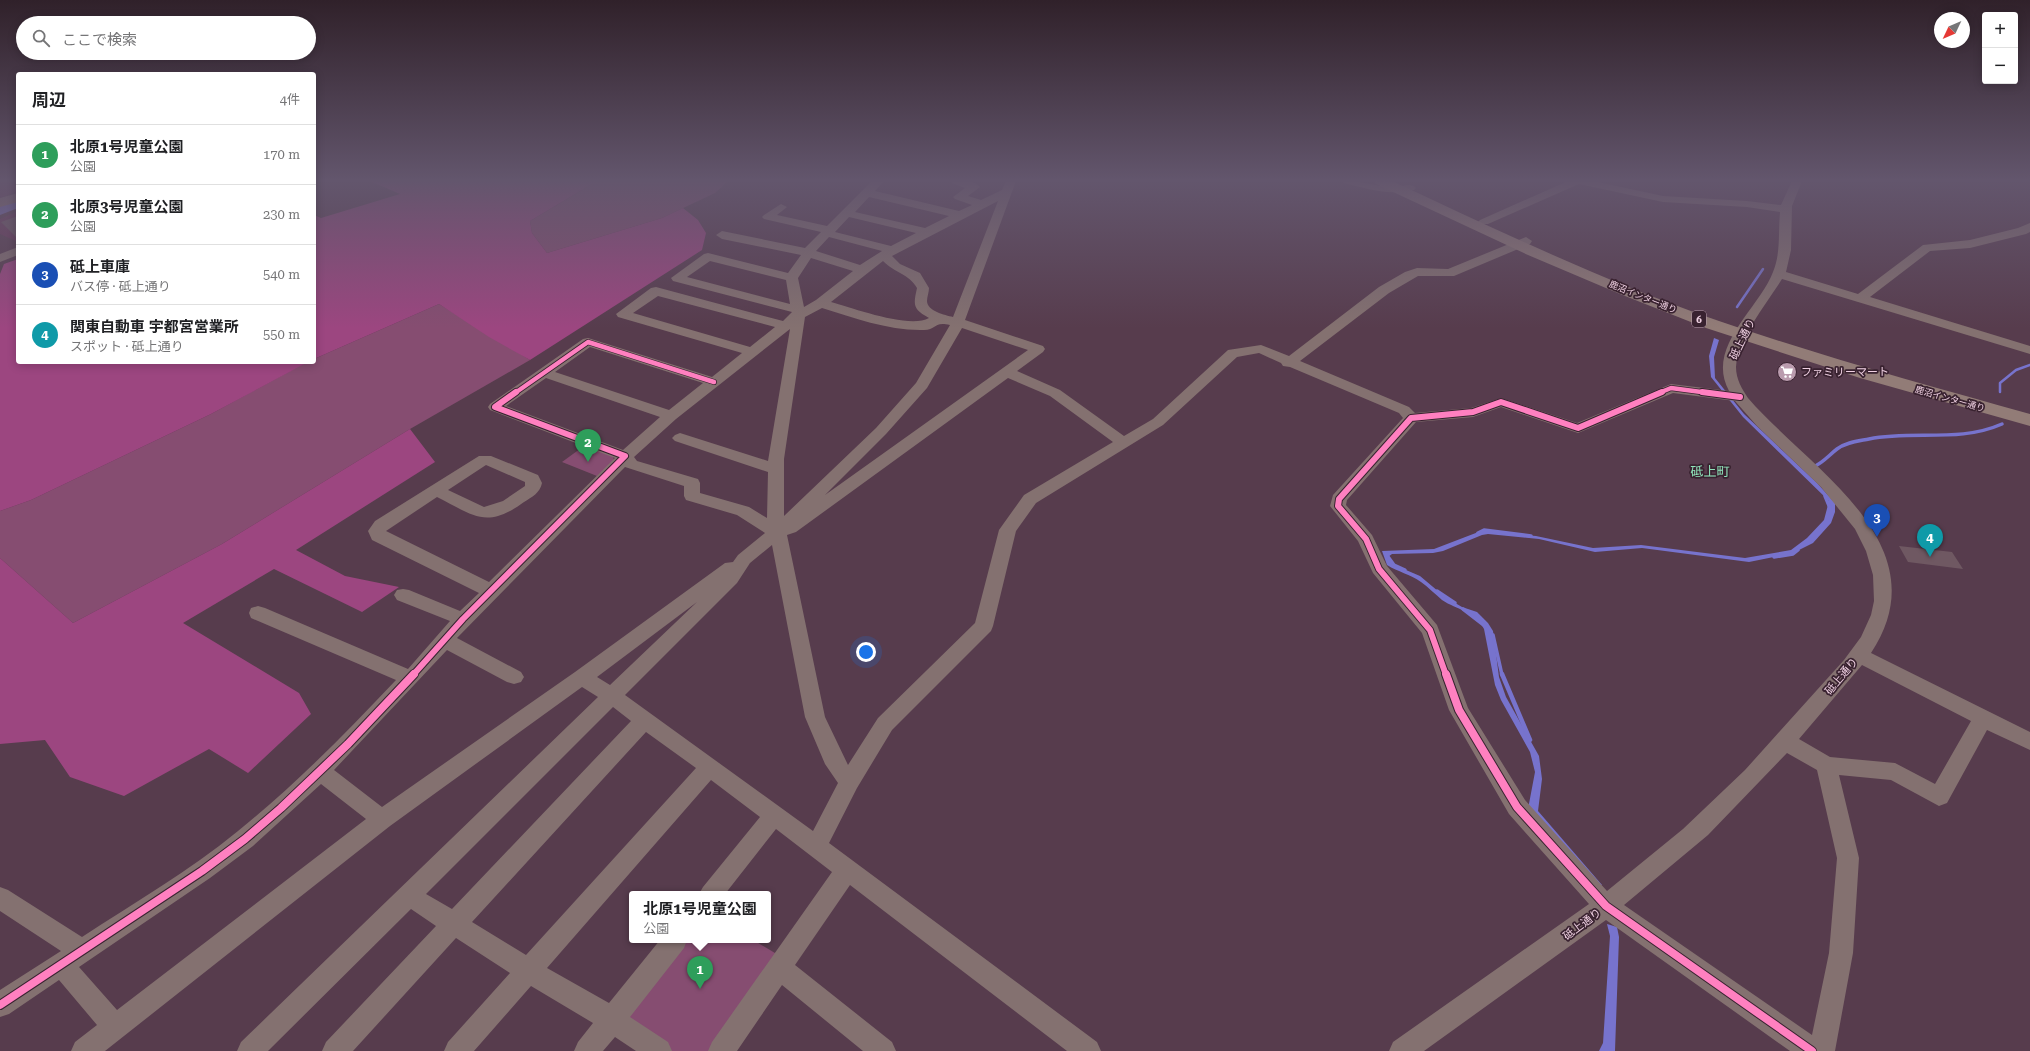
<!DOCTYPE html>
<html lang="ja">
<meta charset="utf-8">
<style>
:root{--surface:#fff;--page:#f6f6f6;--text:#202124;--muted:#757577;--line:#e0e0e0;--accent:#d93025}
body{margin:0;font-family:"Roboto Serif","Noto Sans JP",serif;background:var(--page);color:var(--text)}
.controls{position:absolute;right:12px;top:12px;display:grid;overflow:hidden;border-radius:4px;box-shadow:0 2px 10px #0003}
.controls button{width:36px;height:36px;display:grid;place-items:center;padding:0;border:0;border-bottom:1px solid var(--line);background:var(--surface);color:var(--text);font:20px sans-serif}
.compass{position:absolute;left:1934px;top:12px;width:36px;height:36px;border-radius:50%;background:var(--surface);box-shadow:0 2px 10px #0003;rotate:226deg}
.you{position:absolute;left:866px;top:652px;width:14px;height:14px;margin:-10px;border:3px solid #fff;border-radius:50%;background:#1a73e8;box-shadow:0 0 0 6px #1a73e833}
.badge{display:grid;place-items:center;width:26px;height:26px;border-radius:50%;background:var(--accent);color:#fff;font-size:13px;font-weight:700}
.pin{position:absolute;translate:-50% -33px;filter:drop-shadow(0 1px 2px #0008)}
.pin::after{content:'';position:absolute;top:21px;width:14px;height:12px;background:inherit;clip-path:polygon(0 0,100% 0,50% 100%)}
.popup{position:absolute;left:629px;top:891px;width:142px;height:52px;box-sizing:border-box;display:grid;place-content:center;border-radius:4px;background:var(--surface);filter:drop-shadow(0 1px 3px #0005);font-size:13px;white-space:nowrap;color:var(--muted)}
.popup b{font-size:15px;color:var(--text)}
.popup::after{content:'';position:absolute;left:50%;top:100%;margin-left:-8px;border:8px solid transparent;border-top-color:var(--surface)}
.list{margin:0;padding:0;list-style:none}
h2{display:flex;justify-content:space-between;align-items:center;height:52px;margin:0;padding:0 16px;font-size:17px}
h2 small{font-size:13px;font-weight:400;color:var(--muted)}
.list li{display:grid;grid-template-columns:26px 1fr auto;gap:12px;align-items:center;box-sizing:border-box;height:60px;padding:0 16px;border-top:1px solid var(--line)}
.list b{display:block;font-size:15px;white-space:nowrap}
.list p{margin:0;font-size:13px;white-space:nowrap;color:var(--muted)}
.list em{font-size:13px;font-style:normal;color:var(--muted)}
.icon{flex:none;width:22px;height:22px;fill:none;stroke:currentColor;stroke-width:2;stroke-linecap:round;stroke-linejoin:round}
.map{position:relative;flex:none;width:2030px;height:1051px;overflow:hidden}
.search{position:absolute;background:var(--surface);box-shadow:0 2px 10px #0003;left:16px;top:16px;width:300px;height:44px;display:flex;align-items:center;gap:10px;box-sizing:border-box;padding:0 14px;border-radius:22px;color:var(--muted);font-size:15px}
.panel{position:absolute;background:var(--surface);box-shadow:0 2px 10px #0003;left:16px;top:72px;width:300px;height:292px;border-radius:4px}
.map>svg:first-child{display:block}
</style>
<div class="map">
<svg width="2030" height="1051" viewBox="0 0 2030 1051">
<rect width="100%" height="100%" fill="#573c4d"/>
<g fill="#6a3657">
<path d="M0 181H18V191L0 198Z"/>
<path d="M18 211V242L0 234V219Z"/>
</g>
<g fill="#864d71">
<path d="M597 181H728L715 193 662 218 547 253 532 233 530 221Z"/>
<path d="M439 304 530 360 410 429 222 544 73 623 0 558V511L31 500 211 414 305 363 314 362V359Z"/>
<path d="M584 446 613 456 614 461 597 476 562 462Z"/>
<path d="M675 940H753L785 959 721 1051H659L611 1019Z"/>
</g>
<g fill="#9c4680">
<path d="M370 181H597L530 221 532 233 547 253 662 218 683 208 698 220 706 233 702 250 530 360 489 337 439 304 314 359V215L321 218 400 194Z"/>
<path d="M18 259V362H308L211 414 31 500 0 511V274L4 264Z"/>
<path d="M410 429 435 462 296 550 345 576 399 587 362 612 274 569 183 623 299 693 311 714 248 773 209 749 124 796 70 777 45 740 0 744V558L73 623 222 544Z"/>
</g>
<g fill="#7773cd">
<path d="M1714 338 1719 340 1714 357 1715 378 1744 414 1817 483 1835 503V512L1831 523 1813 543 1793 553 1749 562 1642 548 1595 552 1539 539 1488 534 1482 535 1443 551 1433 553 1392 554 1388 557 1392 564 1420 576 1445 597 1462 607 1477 612 1488 623 1493 631 1499 677 1506 697 1539 756 1542 779 1538 811 1602 885 1596 887 1528 809 1535 772 1530 752 1501 700 1495 685 1484 629C1475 611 1457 610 1442 600 1435 594 1428 587 1421 582 1410 574 1398 572 1387 565L1382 551 1434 549 1481 531 1536 536 1593 548 1641 545 1745 558 1791 550 1807 538 1824 520 1829 501 1743 417 1711 377 1709 356Z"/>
<path d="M1607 924 1617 927 1619 937 1615 1051H1599L1603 1043 1610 936Z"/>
</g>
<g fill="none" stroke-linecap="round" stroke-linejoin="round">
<g stroke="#7773cd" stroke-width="2.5">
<path d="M1737 307 1763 269"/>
<path d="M2000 392V383L2016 370 2030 365"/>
</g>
<g stroke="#7773cd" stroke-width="3.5">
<path d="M1813 467C1823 463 1829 455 1837 449 1846 442 1859 441 1869 439 1914 430 1959 443 2002 424"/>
<path d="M1825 496 1830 508"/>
<path d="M1478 533 1484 530 1531 536"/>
<path d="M1386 554 1394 565 1405 570"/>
<path d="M1774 557 1793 554 1798 550"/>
<path d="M1437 591 1455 603"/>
<path d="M1463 609 1485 626"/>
<path d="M1493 635 1502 675"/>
</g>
<path stroke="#7773cd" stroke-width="4.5" d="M1502 674 1530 740"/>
<path fill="#7773cd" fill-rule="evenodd" d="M18 198V208L0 215V205Z"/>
</g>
<g fill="#6f5862">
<path d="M18 216V239L1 222Z"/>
<path d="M1899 546 1952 552 1963 569 1908 562Z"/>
</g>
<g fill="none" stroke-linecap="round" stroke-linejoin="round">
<g fill="#847170" fill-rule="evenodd">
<path d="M872 181H884L875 191 959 211 972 205 955 199 953 197 965 188 952 183 951 181C960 181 973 179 980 187L968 196 981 200 1002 190 1006 181H1016L965 320 1043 346 1045 349 1043 352 1017 371 1060 390 1124 436 1153 419 1228 350 1261 345 1289 356 1379 287 1405 272 1417 268 1448 269 1526 237 1532 241 1530 244 1454 276H1418L1389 293 1300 361 1409 407 1415 413 1471 408 1501 398 1577 423 1671 384 1729 391C1705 347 1759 309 1773 272 1781 253 1778 232 1780 212L1747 207 1663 202 1579 184 1488 224H1480L1478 222 1480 220 1568 181H1593L1663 196 1747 201 1781 205 1792 181H1802L1792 206 1791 250 1786 272 1858 294 1923 245 1970 240 2018 228 2030 223V232L2026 234 1970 248 1930 251 1870 297 2030 346V354L1782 279C1767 303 1738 338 1736 367 1736 379 1742 389 1748 398 1809 469 1943 544 1871 653L2030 732V750L1987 730 1947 803 1939 806 1891 780 1839 775 1859 858 1853 953 1835 1051H1790L1606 920 1424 1051H1389L1393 1042 1589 904 1509 814 1449 710 1422 633 1373 573 1358 541 1330 506 1333 495 1403 418 1399 413 1290 367 1283 366 1281 363 1259 353 1237 357 1163 425 1036 503 1016 531 993 626 991 631 892 730 857 788 829 843 1097 1042 1101 1051H1067L850 885 795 965 892 1042 896 1051H863L782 985 737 1051H708L712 1042 832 872 776 829 725 894H699L703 887 760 817 711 780 547 968 609 1003 660 940H687L684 948 630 1017 668 1042 672 1051H636L615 1037 603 1051H574L578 1042 593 1023 531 986 474 1051H444L448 1042 510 973 456 938 353 1051H322L326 1042 436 926 411 909 268 1051H237L241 1042 598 697 582 687 390 826 105 1051H71L75 1042 97 1025 59 980 9 1014 0 1017V990L61 951 0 911V887L8 890 82 937C134 903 189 871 238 831 295 785 346 733 396 680L251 618 249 613 251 608 258 606 265 608 408 669 450 621 397 600 394 595 397 590 403 589 409 590 460 611 479 593 372 540 368 531 375 521 479 456H491L538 475 542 483C540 493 532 497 524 502 486 530 473 515 437 497L386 531 489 582 615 458 490 410 488 407 490 404 583 339 588 338 712 377 742 353 618 317 616 314 651 288 656 287 783 321 792 312 673 281 671 278 704 254 708 253 788 273 801 255 722 239 716 235 722 231 805 248 821 232 764 219 762 217 764 215 781 204 787 207 777 215 827 226ZM869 197 949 216 925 228 855 212ZM998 201 953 317C945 315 927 311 927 301 927 297 929 292 929 288L920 273 900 264 892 256ZM849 217 916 233 891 246 835 232ZM829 237 882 251 860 265 816 251ZM811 258 853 271 816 300 804 307 798 278ZM710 261 786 280 790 304 687 277ZM883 261C896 274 908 273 917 288 913 306 913 309 929 318 909 329 853 308 831 302ZM658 296 775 327 750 347 633 313ZM822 308C855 318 889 331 924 330 937 330 933 321 950 325L916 383 876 428 784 516V459L805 317ZM962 328 1028 350 825 495 886 434 927 388ZM790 329 768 461 680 433 675 435 672 438 675 441 768 472 767 518 749 507 700 493V483L698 479 637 461 634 457 676 419ZM590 347 703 383 669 410 555 372ZM546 378 660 417 623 450 506 406ZM1008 378 1050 396 1113 442 1024 495 999 530 975 623 878 718 848 765 825 717 787 535 796 532ZM1673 393 1735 401 1757 426 1821 487 1855 529 1866 551 1873 575 1874 601 1871 615 1861 637 1844 660 1745 770 1683 829 1607 891 1525 800 1468 708 1437 625 1387 566 1372 535 1346 505 1347 500 1416 422 1473 417 1501 407 1578 433ZM486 465 525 482V486L503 501 484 507 448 490ZM625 467 684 486V496L686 500 737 515 765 533 738 555 733 562 725 563 575 672 382 807 334 770 447 650 507 682 514 684 521 682 524 677 521 672 457 638ZM772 545 805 717 825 764 838 783 813 831 625 695 737 583 750 563ZM697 602 610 685 597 677ZM1862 665 1971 721 1935 784 1895 763 1830 757 1799 739ZM613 707 631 721 452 909 426 894ZM646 732 696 768 526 955 472 922ZM1787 753 1817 770 1837 858 1829 953 1812 1035 1624 905 1708 835ZM321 784 366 819 117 1010 79 967 210 878 253 846Z"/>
<path d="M1342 181C1361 180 1377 187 1395 187 1402 187 1411 182 1416 188L1414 190C1389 196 1368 189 1344 183Z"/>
<path d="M18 247V255L0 262V254Z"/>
</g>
<g fill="#927c77" fill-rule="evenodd">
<path d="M1374 181H1392C1499 231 1606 282 1719 321 1821 356 1926 385 2030 414V426L1860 378 1706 328 1620 294 1528 255 1376 184Z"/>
<path d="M18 193V202L0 207V198Z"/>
</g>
<defs>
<g id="cycleway-far2">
<path d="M515 393 588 342 714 382"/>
<path d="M1659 393 1671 388 1709 393"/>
</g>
<g id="cycleway-far1">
<path d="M1702 392 1740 397"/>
<path d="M413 675 463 619 625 456 495 407 516 392"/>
<path d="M1446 675 1430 630 1379 569 1366 539 1338 506 1339 499 1411 418 1473 412 1501 402 1578 428 1662 392"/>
</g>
<g id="cycleway">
<path d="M1446 674 1459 710 1517 807 1606 906 1812 1051"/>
<path d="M0 1005 202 871 245 839 281 808 348 744 414 674"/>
</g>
</defs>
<use href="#cycleway-far2" stroke="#392230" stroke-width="6"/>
<use href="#cycleway-far1" stroke="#392230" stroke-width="8"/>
<use href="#cycleway" stroke="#392230" stroke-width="10"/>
<use href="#cycleway-far2" stroke="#ff80c0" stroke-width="4.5"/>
<use href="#cycleway-far1" stroke="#ff80c0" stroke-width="6"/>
<use href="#cycleway" stroke="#ff80c0" stroke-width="8"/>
</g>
<linearGradient id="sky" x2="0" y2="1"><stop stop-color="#30212a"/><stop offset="0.55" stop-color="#63566d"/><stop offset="1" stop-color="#63566d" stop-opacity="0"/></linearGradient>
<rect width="2030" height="328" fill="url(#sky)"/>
<defs>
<symbol id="supermarket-disc" viewBox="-11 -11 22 22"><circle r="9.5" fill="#ba9cae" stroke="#392230"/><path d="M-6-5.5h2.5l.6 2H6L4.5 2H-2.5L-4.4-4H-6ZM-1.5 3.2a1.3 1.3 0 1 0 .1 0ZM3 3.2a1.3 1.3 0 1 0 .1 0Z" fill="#fff"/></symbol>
</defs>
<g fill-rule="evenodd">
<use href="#supermarket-disc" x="1776" y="361" width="22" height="22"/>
</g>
<g text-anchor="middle" stroke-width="3.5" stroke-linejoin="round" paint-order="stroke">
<g font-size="9" fill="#efd0e2" stroke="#392230">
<text transform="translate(1643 297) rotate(22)" y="3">鹿沼インター通り</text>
<text transform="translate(1950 399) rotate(16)" y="3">鹿沼インター通り</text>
</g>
<rect fill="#392230" stroke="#b89cad" stroke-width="1" x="1692" y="311" width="14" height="16" rx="3"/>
<g font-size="10" font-weight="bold" fill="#efd0e2">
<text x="1699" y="323">6</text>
</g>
<g font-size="11" fill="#efd0e2" stroke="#392230">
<text transform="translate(1742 339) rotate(-64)" y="4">砥上通り</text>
<text transform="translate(1841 676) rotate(-50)" y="4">砥上通り</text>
<text transform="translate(1582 924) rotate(-37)" y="4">砥上通り</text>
</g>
<g font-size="11" fill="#efd0e2" stroke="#392230" text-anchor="start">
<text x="1801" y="376">ファミリーマート</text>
</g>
<g font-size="13" fill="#90e4bb" stroke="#392230">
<text x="1710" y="476">砥上町</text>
</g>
</g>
</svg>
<div class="controls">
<button>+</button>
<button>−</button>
</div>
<svg class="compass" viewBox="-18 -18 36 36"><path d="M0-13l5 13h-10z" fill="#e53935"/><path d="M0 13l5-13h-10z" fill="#757577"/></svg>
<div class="you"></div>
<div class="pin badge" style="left:700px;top:989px;background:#2e9e5b">1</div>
<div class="popup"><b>北原1号児童公園</b>公園</div>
<div class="pin badge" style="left:588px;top:462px;background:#2e9e5b">2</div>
<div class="pin badge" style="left:1877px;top:537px;background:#1a4fb4">3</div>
<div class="pin badge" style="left:1930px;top:557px;background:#0f9aa8">4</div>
<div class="search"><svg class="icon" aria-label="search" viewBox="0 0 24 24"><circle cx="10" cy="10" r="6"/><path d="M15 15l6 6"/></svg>ここで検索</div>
<section class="panel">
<h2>周辺<small>4件</small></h2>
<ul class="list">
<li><span class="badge" style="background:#2e9e5b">1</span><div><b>北原1号児童公園</b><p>公園</p></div><em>170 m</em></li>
<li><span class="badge" style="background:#2e9e5b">2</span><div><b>北原3号児童公園</b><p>公園</p></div><em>230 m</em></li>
<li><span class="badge" style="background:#1a4fb4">3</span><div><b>砥上車庫</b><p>バス停 · 砥上通り</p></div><em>540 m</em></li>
<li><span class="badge" style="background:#0f9aa8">4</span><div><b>関東自動車 宇都宮営業所</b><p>スポット · 砥上通り</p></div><em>550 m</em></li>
</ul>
</section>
</div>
